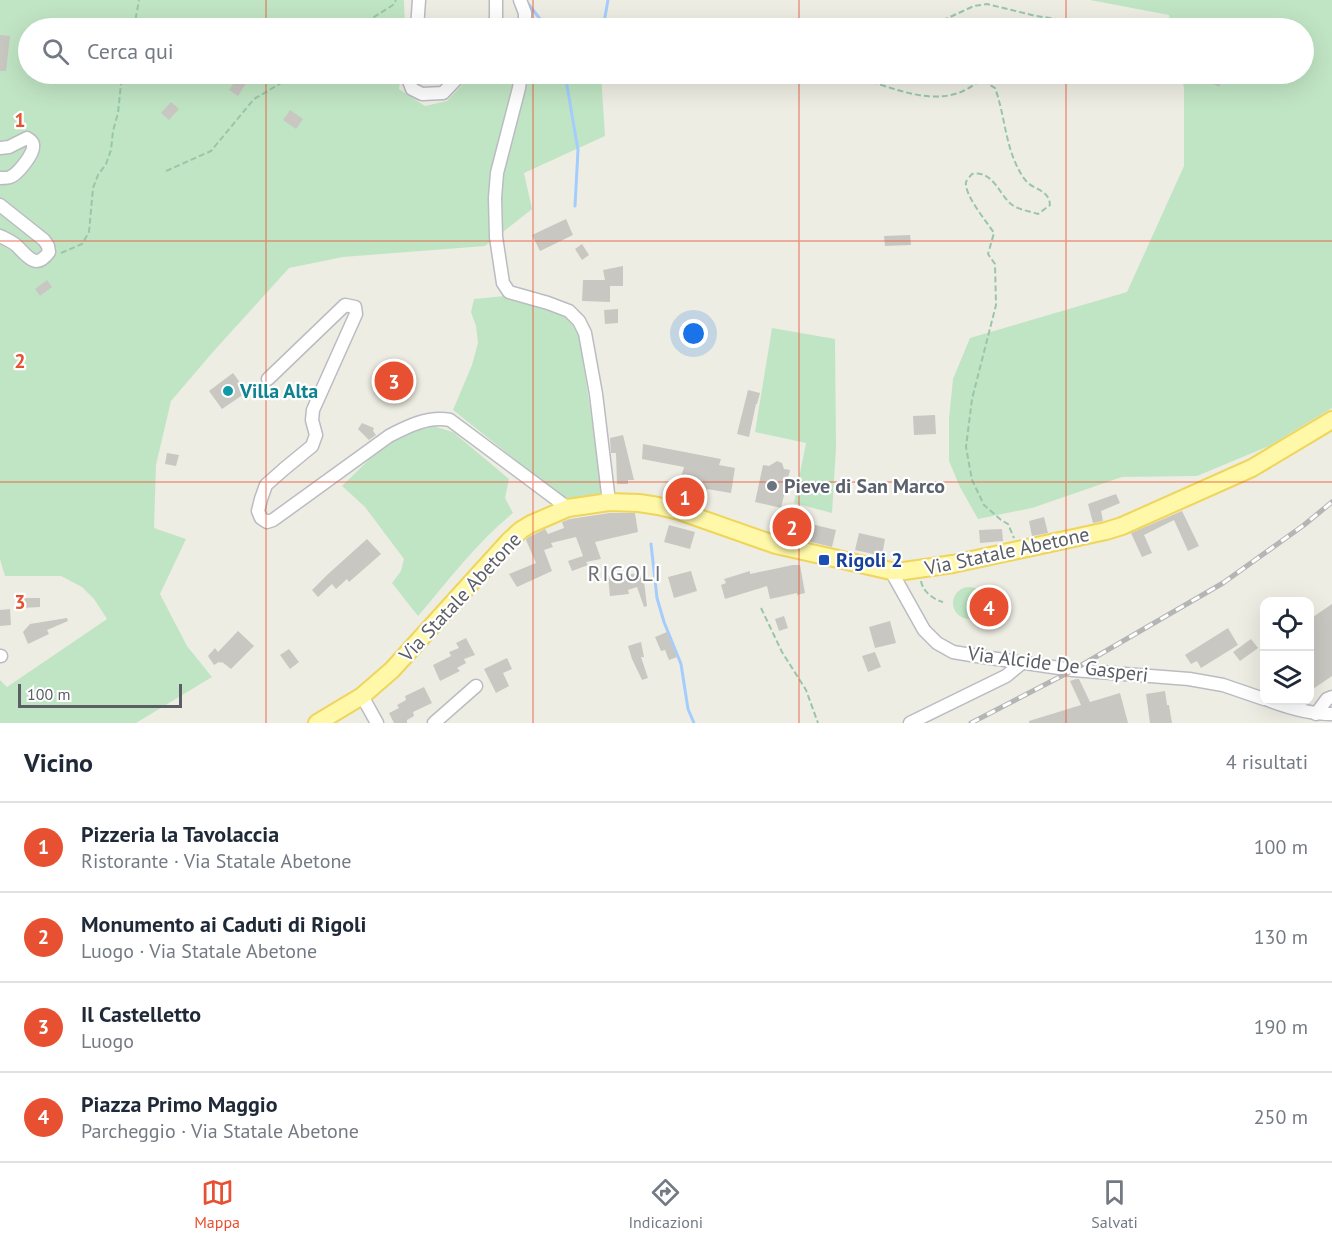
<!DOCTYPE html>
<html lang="it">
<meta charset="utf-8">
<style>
:root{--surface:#fff;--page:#f2f2f3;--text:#1f2937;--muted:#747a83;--line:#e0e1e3;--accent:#e75131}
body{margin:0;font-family:"PT Sans",sans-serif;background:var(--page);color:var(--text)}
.controls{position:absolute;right:18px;bottom:18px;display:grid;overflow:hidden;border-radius:12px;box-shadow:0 6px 24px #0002}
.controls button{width:54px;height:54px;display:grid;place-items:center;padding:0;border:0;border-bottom:2px solid var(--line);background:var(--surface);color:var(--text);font:30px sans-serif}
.scale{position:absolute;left:18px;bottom:15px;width:164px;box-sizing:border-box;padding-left:6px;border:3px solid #5b5e64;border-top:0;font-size:16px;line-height:21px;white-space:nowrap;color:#5b5e64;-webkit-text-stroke:4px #fff;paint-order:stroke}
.you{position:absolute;left:694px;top:334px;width:21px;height:21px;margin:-15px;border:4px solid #fff;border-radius:50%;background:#1a73e8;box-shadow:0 0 0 9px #1a73e833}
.badge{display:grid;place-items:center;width:39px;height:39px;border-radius:50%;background:var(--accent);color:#fff;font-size:20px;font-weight:700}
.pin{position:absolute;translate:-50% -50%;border:3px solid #fff;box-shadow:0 2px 6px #0006}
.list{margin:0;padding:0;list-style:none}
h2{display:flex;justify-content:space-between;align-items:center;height:78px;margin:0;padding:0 24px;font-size:26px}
h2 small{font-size:20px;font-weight:400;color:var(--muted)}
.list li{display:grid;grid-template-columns:39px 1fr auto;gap:18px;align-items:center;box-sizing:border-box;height:90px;padding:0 24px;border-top:2px solid var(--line)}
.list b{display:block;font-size:22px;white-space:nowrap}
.list p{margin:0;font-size:20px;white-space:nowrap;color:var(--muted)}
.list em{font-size:20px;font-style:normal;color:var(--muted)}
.icon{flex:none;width:33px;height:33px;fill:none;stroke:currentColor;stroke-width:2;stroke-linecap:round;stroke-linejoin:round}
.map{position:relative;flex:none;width:1332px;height:723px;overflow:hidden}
.search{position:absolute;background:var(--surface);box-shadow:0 6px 24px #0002;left:18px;right:18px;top:18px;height:66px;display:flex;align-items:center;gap:15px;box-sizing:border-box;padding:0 21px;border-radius:33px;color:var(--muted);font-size:22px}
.sheet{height:438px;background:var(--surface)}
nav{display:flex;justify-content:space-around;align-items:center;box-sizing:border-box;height:84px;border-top:2px solid var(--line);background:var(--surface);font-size:16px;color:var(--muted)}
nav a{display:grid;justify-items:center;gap:3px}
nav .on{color:var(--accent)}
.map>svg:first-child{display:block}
</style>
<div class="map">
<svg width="1332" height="723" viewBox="0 0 1332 723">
<rect width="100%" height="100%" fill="#eeede3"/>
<g fill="#c0e5c4">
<path d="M0 0H404L405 28H28V74H401L399 89 425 106 447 101 472 74H512V78L519 74H601L605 136 524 173 532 209 485 246 343 257 289 268 212 353 171 401 156 465 154 528 186 539 160 594 187 646 212 677 136 723H0V680L7 687 107 619 94 599 82 587 61 576H5L0 559Z"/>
<path d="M1090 0H1332V408L1269 446 1197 476 1122 477 1032 508 978 519 960 487 949 461V419L953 379 970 338 1127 292 1184 166V88L1181 74H1304V28H1172L1169 15Z"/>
<path d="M505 296 518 302 564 312 579 335 603 494 571 500 562 497 453 410 472 365 478 343 476 326 471 312 474 299Z"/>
<path d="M772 328 835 339 836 448 832 513 794 503 806 443 755 432Z"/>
<path d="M433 426 453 432 509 479 505 498 513 513C477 542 448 581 418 616L392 583 401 571 404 559 365 507 342 486 382 447 417 430Z"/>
<circle cx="969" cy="603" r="16"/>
</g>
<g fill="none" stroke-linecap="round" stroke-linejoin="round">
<g stroke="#a4cdfe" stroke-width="3">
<path d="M526 1 547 28"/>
<path d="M603 28 608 0"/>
<path d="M565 74 578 150 575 206"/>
<path d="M651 544 657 598 664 622 681 664 688 709 694 723"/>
</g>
</g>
<g fill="#c9c7c1">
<path d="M0 35 10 36 6 71H0Z"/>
<path d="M240 74H252L238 96 229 90Z"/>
<path d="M1214 74H1226L1219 87 1209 82Z"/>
<path d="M171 102 179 109 169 120 161 113Z"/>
<path d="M290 110 303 119 296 129 283 120Z"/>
<path d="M566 219 573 235 540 251 532 235Z"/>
<path d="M910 235 911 245 885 246 884 236Z"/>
<path d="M582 244 589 255 582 260 575 249Z"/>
<path d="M623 266V286H610V302L582 301 583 280H605L603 270Z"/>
<path d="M47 280 52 287 40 296 35 289Z"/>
<path d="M618 309V323L605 324 604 310Z"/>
<path d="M394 362 411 372 397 395 387 389 382 398 374 393Z"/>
<path d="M233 373 247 392 222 409 209 391Z"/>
<path d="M748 390 760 393 757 404H756L749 437 737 434Z"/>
<path d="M935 415 936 434 914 435 913 416Z"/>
<path d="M362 423 374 428 373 431 376 435 369 440 358 429Z"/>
<path d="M623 435 634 480H628V484H617L616 453H611L610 438Z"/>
<path d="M643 444 721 459 719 465 735 468 731 493 707 489 704 505 702 504 701 508 675 499 684 467 642 459Z"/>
<path d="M167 453 179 455 176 466 165 464Z"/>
<path d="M777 461 782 463 784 469 790 470 781 508 755 502 763 465 769 466Z"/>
<path d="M1116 494 1120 503 1101 511 1103 521 1093 523 1088 504Z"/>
<path d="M1182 511 1199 546 1188 551 1174 520 1144 535 1152 553 1142 557 1131 533Z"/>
<path d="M610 513H635L638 532 595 542 601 559 586 562 588 565 572 571 568 561 583 556 576 537 551 543 553 547 544 550 552 571 517 587 509 574 536 563 526 540 527 538 545 529 548 534 564 528 562 522 570 519Z"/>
<path d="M1044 517 1048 533 1032 536 1029 521Z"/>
<path d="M807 523 836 530 832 547 803 540Z"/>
<path d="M669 525 695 532 690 549 664 542Z"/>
<path d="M1002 529 1003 541 980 543 979 530Z"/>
<path d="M859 533 885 539 882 556 855 550Z"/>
<path d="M367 539 381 554 349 582 347 579 336 589 332 584 318 597 312 590 327 575Z"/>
<path d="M793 565H800L805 593 797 595V593L770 599 767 586 725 599 721 585 726 583 724 579 750 571V574Z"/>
<path d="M691 571 697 591 674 598 668 577Z"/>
<path d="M643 573 647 606 644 607 637 587 628 590 629 594 610 596 608 576Z"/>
<path d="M21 598H40V607L22 608Z"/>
<path d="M1332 604V676L1310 691V619Z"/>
<path d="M10 609 11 625 0 626V610Z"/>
<path d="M784 616 788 628 779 631 775 619Z"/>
<path d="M67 618 68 621 47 630 49 634 28 644 23 632 30 624Z"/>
<path d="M890 621 896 643 875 648 869 627Z"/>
<path d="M1228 628 1238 645 1201 668 1197 661 1191 664 1185 655Z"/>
<path d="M238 631 254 646 231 669 222 662 221 663 219 662 214 665 208 656 215 648 218 652Z"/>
<path d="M667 632 677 657 669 660 665 650 661 651 655 637Z"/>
<path d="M466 638 475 655 464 659 466 663 457 668 460 671 440 681 433 665 451 656 449 652 459 648 456 643Z"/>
<path d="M1251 639 1258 648 1240 661 1233 652Z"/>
<path d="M641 642 644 657H641L648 678 642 680 632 659 628 646Z"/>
<path d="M289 649 299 662 290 669 280 655Z"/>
<path d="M875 652 881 667 868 672 862 656Z"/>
<path d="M507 658 512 669 503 673 509 686 496 693 484 669Z"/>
<path d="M1076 679H1079L1090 702 1120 693 1128 723H1029V721L1081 705 1070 681Z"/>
<path d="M424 687 432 703 413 712 414 716 407 720V723H394L389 713 399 708 397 705 406 700 405 696Z"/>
<path d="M1165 691 1167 705H1169L1172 723H1150L1146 694Z"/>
</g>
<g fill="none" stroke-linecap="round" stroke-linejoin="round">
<defs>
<g id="minor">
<path d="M520 0 525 13V28"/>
<path d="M417 28 419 0"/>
<path d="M492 28 496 18V0"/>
<path d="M410 74 409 81 412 89 422 94 443 93 461 74"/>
<path d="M521 74 519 88 497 173 495 198 496 237 503 283 509 292 548 303 569 311 579 321 585 333 596 394 609 502"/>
<path d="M0 148 9 147 27 138C30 140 33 142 33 145 35 153 17 175 10 177 8 178 2 178 0 178"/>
<path d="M0 205 44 240 48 246 49 252C36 270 28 257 17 246 13 242 6 239 0 236"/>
<path d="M268 379 345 305 355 307 356 314 313 410 312 420 316 435 312 446 284 469 266 485 261 499 258 511 261 518 267 522 273 520 389 436C408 426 428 416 450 420L568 508"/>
<path d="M891 571 924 630 937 643 953 652 977 656 1073 670 1189 679 1223 685 1264 699"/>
<path d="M0 656H1"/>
<path d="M362 696 377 723"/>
<path d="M1268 700C1289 708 1310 714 1332 714"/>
<path d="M1316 714 1327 699 1332 697"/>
<path d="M434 723 476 686"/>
<path d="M910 723 1006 676 1022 663"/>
</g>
<path id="major" d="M317 723 362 696 392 670 509 541 521 530 531 524 568 508 609 502 639 503 658 506 679 511 776 545 891 571H904L953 564 1106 531 1122 526 1252 468 1332 420"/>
</defs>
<use href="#minor" stroke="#bbbcc2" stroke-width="15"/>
<use href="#major" stroke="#efd55b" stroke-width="20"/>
<g stroke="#99c6ab" stroke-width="2" stroke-dasharray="6 3" stroke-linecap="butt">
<path d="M134 28 139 0"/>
<path d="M359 28 363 24 393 5 396 0"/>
<path d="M926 28 974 6 987 4 1036 16 1078 22H1115L1152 28"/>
<path d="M856 74 862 79C891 87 927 104 958 93 966 91 974 84 982 80L995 88C1005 115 1005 146 1020 172 1022 176 1025 180 1028 183 1038 191 1049 191 1050 205L1038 214C1030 211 1018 210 1011 204 998 193 993 170 972 174 970 176 967 180 966 182 964 195 987 222 994 233L988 254 995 264 996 305 972 399 966 447 972 480 984 505 1001 520 1008 524 1014 538"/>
<path d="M166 171 211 151 254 99 283 82 303 74"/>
<path d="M61 253 82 244 89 232 93 188 98 175 106 164 111 150 113 131 118 113 122 74"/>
<path d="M921 581C923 592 933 599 943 602"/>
<path d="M761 608 782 652 806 690 818 723"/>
</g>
<use href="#minor" stroke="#fff" stroke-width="12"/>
<use href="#major" stroke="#fef8a8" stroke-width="16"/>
<defs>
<path id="rail" d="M971 723 1073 670 1223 583 1304 525 1332 502"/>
</defs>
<use href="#rail" stroke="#b4b5b5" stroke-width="5"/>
<use href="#rail" stroke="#fff" stroke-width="3" stroke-dasharray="9" stroke-linecap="butt"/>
</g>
<path fill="none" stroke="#e75131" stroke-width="1.5" stroke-opacity="0.55" d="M266 0V28M533 0V28M799 0V28M1066 0V28M266 74V723M533 74V723M799 74V723M1066 74V723M0 241H1332M0 482H1332"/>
<circle fill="#0f9aa8" stroke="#fff" stroke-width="2" cx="228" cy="391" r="6"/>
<circle fill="#6b7280" stroke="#fff" stroke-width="2" cx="772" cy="486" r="6"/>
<rect fill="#1a4fb4" stroke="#fff" stroke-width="2" x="818" y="554" width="12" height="12" rx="3"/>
<g text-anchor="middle" stroke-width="4.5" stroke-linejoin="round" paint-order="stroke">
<g font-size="20" font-weight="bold" fill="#0d838f" stroke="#fff" text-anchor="start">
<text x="240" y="398">Villa Alta</text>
</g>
<g font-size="20" font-weight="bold" fill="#5b616d" stroke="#fff" text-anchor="start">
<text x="784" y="493">Pieve di San Marco</text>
</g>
<g font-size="20" fill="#5b5e64" stroke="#fff">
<text transform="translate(1007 551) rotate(-12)" y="7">Via Statale Abetone</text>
<text transform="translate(460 597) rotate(-47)" y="7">Via Statale Abetone</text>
<text transform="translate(1058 664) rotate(7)" y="7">Via Alcide De Gasperi</text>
</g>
<g font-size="20" font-weight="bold" fill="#164399" stroke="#fff" text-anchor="start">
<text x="836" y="567">Rigoli 2</text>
</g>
<g font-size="22" letter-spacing="1.5" fill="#6c7076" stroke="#fff">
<text x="625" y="581">RIGOLI</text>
</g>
</g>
<g font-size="20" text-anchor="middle" font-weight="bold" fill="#e75131" stroke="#fff" stroke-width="4.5" stroke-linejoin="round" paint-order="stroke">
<text x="20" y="127">1</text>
<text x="20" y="368">2</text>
<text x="20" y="609">3</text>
</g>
</svg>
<div class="controls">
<button><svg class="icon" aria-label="locate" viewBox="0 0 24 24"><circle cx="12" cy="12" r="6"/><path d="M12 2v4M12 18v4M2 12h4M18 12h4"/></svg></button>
<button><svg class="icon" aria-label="layers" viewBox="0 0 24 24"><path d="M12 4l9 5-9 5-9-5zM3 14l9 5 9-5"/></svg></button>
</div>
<div class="scale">100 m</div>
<div class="you"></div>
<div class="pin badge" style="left:685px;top:497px">1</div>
<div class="pin badge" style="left:792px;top:527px">2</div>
<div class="pin badge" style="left:394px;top:381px">3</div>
<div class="pin badge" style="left:989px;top:607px">4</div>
<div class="search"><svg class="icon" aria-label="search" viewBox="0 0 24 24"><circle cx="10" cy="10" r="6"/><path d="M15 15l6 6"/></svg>Cerca qui</div>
</div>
<section class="sheet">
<h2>Vicino<small>4 risultati</small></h2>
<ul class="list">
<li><span class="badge">1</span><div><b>Pizzeria la Tavolaccia</b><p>Ristorante · Via Statale Abetone</p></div><em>100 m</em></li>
<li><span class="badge">2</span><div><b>Monumento ai Caduti di Rigoli</b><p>Luogo · Via Statale Abetone</p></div><em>130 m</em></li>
<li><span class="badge">3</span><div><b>Il Castelletto</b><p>Luogo</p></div><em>190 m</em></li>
<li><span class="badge">4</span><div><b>Piazza Primo Maggio</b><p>Parcheggio · Via Statale Abetone</p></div><em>250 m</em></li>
</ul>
</section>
<nav>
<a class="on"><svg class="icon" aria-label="map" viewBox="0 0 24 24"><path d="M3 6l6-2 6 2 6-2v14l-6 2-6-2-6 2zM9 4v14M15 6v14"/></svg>Mappa</a>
<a><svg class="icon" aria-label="directions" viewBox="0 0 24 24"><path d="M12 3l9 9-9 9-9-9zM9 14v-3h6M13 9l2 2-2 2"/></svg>Indicazioni</a>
<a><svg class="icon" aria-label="saved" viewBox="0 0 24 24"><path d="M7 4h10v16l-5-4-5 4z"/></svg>Salvati</a>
</nav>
